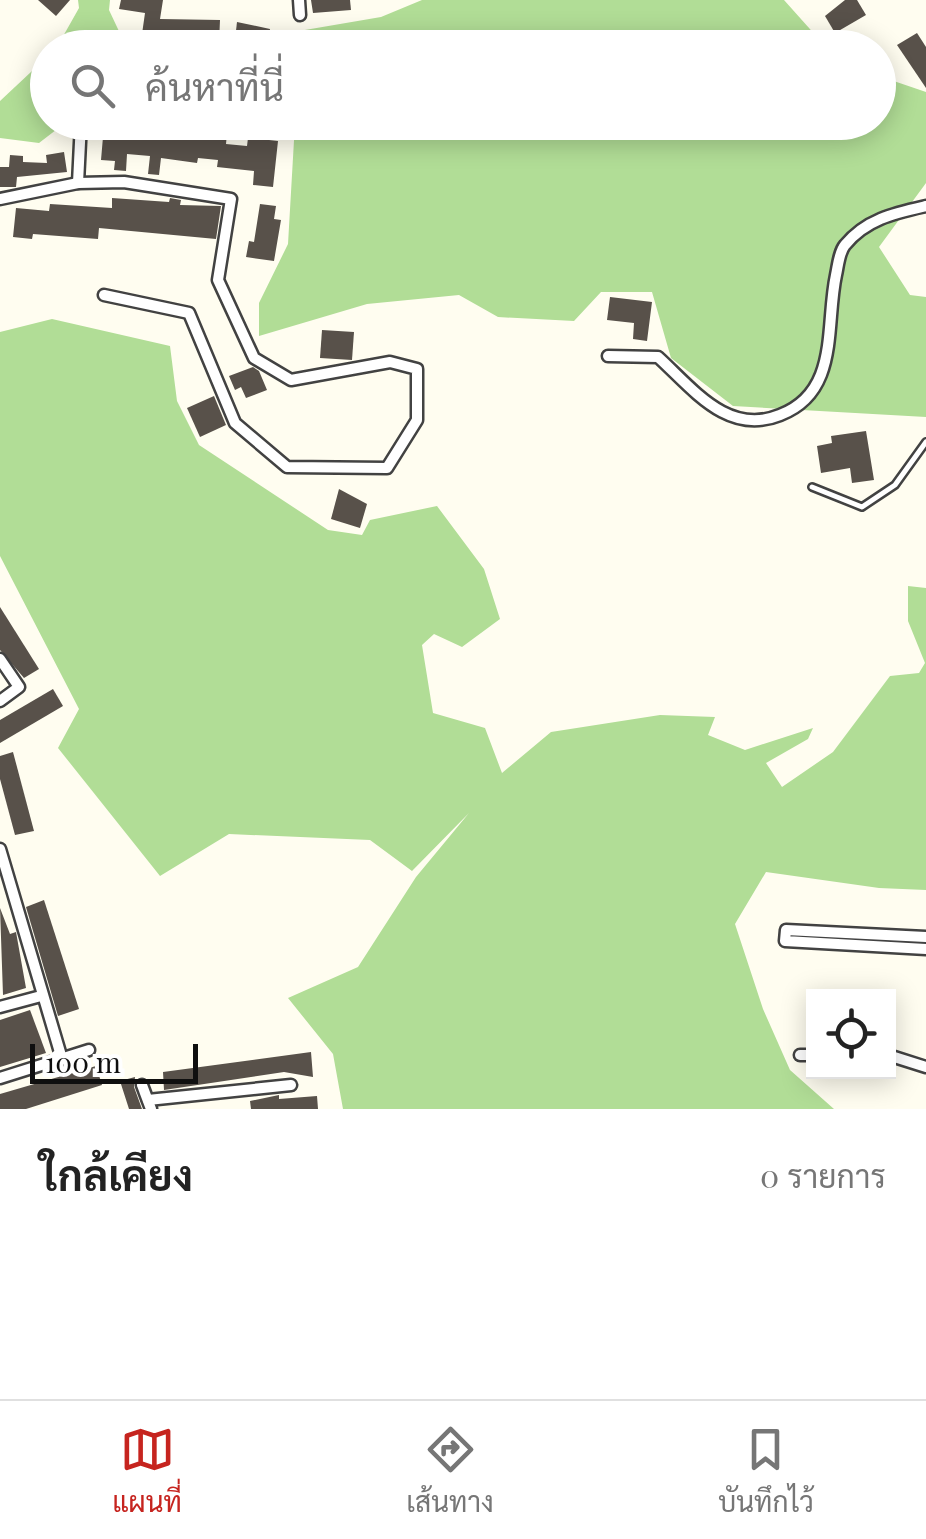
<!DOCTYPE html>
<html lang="th">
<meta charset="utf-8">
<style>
:root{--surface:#fff;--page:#f6f6f6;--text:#222;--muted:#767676;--line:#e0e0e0;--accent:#c6241f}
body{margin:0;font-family:"Playfair Display",Sarabun,serif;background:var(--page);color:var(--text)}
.controls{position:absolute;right:30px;bottom:30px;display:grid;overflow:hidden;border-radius:0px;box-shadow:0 5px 25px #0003}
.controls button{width:90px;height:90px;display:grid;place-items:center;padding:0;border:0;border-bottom:2px solid var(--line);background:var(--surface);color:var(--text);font:50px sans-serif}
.scale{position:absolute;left:30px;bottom:25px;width:168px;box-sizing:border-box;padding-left:10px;border:5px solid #0f0f0f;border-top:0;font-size:28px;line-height:35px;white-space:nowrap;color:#0f0f0f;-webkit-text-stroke:8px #fff;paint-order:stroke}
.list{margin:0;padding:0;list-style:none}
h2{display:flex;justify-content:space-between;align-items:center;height:130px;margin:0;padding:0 40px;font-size:42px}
h2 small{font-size:32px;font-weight:400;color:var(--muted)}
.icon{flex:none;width:55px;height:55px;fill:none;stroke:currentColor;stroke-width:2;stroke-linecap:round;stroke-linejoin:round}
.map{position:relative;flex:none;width:926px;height:1109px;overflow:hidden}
.search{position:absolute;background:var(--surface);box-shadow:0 5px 25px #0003;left:30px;right:30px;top:30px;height:110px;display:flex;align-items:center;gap:25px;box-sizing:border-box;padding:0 35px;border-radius:55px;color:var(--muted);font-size:38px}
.sheet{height:290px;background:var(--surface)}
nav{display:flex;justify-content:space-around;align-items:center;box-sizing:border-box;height:140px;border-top:2px solid var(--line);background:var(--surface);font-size:28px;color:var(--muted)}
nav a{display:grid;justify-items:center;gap:5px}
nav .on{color:var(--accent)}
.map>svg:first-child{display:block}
</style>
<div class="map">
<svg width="926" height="1109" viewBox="0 0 926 1109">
<rect width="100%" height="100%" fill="#fffdf0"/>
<g fill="#b1dd96">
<path d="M78 0H110L109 10 125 44 57 47 79 8Z"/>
<path d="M422 0H784L826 47H299V31L381 17Z"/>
<path d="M47 57 48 122 65 123 39 143 0 138V101Z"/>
<path d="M879 76 926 92V183L879 247 910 295 926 297V417L733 406 671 358 652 292H601L574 321 498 317 459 295 367 304 259 336V303L288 244 295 123 878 122Z"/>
<path d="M52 319 170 346 177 401 199 445 328 530 362 535 370 520 437 506 484 569 500 619 462 647 434 634 422 645 433 713 485 728 502 773 551 732 660 715 715 717 708 735 745 750 813 728 808 739 766 763 782 787 833 752 890 676 919 673 925 663 908 621V586L926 588V890L879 888 766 872 735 924 763 1009 790 1070 834 1109H343L333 1054 288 998 358 967 416 877 469 813 412 871 370 840 229 834 160 876 58 748 79 709 0 556V332Z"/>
</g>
<g fill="#58514a">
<path d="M38 0H70L56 16Z"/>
<path d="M121 0H163L160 19 220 20 219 43 198 41V47L141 41 145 13 119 9Z"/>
<path d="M311 0H350L351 10 313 13Z"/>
<path d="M845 0H857L866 15 835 33 825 16Z"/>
<path d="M237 22 270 29 268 48H234Z"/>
<path d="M917 33 926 47V88L897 45Z"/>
<path d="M185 122H228L226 144 247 146 250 122H272L269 140 278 141 273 187 253 185 254 171 217 167 218 160 198 158 197 163 161 158 159 175 148 174 150 156 127 154 126 171 114 170 115 161 101 160 103 137 141 140 142 129 185 133Z"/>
<path d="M64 152 67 172 17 177 16 187H0V167H9L10 155 23 156V162L47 163 46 155Z"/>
<path d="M112 198 169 202 170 198 181 200 180 205 221 206 216 239 99 228 98 239 33 234 32 239 13 237 16 208 49 211 50 204 112 208Z"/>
<path d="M260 204 276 206 274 219 281 220 274 261 246 257 249 241 254 242Z"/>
<path d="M610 297 652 302 647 341 633 339 634 323 607 320Z"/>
<path d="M322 330 354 332 352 360 320 358Z"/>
<path d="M253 367 259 371 267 390 246 398 241 387 235 390 229 376Z"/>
<path d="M214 396 226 425 200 437 187 408Z"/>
<path d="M866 431 874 480 852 483 850 468 821 473 817 446 832 443 831 436Z"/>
<path d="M339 489 367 504 360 528 331 519Z"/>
<path d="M0 607 39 669 24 678 0 650Z"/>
<path d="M53 689 63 706 0 743V720Z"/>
<path d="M13 752 34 831 15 835 0 779V756Z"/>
<path d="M44 900 79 1009 58 1016 26 907Z"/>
<path d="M0 908 10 934 16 932 26 988 3 995Z"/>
<path d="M30 1010 46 1053 0 1067V1020Z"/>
<path d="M311 1052 313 1077 284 1072 164 1090 163 1072Z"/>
<path d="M96 1066 102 1085 26 1109H0V1094Z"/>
<path d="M135 1077 134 1087 142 1109H129L120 1081Z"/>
<path d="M279 1095V1099L317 1096 318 1109H251L250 1101Z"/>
</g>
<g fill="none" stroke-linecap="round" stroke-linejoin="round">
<defs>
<path id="service" d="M812 487 862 507 895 485 926 442"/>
<g id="minor">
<path d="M299 0 300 15"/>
<path d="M78 183 81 122"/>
<path d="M0 199 78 183 124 182 231 199 218 280 254 358 291 380 390 362 417 369V420L387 468 287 467 235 423 189 313 104 295"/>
<path d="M608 356 658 357C694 390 728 436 780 415 840 392 825 326 836 275 838 266 839 252 845 245 866 219 895 213 926 206"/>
<path d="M0 659 19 687 0 701"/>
<path d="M0 849 62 1059"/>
<path d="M926 937 786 930 785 941 926 949"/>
<path d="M0 1007 41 996"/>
<path d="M800 1055H814"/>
<path d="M888 1055 926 1067"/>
<path d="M0 1078 89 1050"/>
<path d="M142 1085 151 1109"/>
<path d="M148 1100 291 1085"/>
</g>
</defs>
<use href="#service" stroke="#424242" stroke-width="10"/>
<use href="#minor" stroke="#424242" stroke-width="15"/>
<use href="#service" stroke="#fff" stroke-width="5"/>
<use href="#minor" stroke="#fff" stroke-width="10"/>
</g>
</svg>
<div class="controls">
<button><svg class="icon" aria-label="locate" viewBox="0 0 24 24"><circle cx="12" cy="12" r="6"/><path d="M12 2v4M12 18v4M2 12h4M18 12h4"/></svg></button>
</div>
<div class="scale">100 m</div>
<div class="search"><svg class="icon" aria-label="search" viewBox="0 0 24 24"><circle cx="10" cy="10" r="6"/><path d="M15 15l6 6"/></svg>ค้นหาที่นี่</div>
</div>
<section class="sheet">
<h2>ใกล้เคียง<small>0 รายการ</small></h2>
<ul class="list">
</ul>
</section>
<nav>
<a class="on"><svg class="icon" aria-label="map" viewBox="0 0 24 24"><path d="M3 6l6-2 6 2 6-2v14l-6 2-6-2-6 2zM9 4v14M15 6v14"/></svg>แผนที่</a>
<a><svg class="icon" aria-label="directions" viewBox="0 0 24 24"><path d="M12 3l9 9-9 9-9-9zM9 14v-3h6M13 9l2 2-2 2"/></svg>เส้นทาง</a>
<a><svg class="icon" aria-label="saved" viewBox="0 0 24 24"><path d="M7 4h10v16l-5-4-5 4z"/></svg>บันทึกไว้</a>
</nav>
